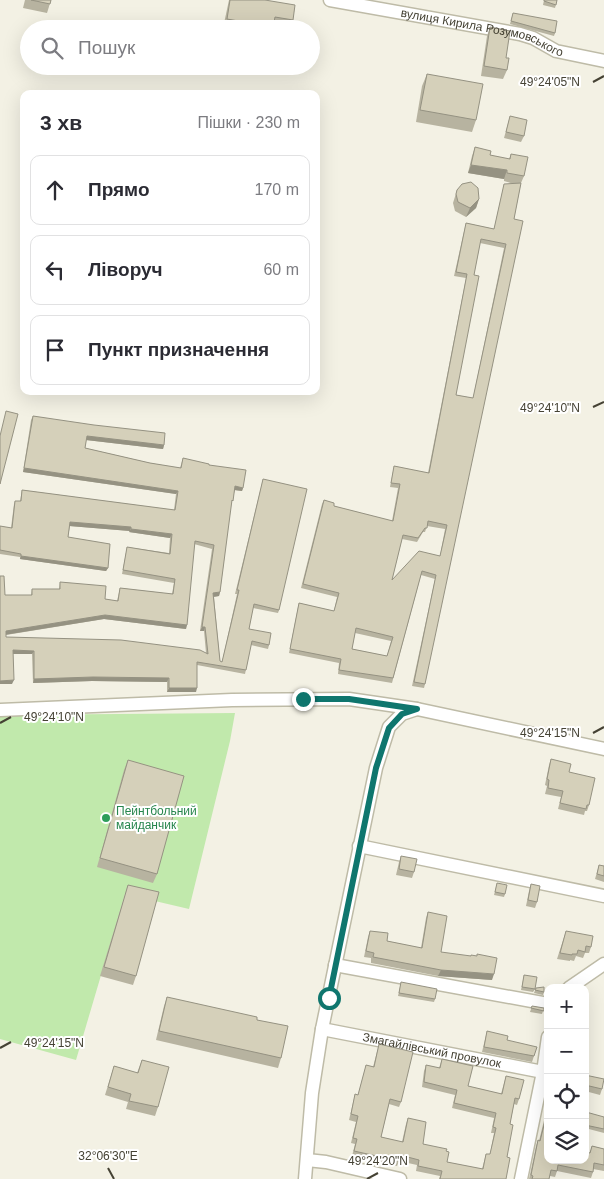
<!DOCTYPE html>
<html lang="uk">
<meta charset="utf-8">
<style>
:root{--surface:#fff;--page:#f7f7f7;--text:#2b2b33;--muted:#7c7c81;--line:#e1e1e2}
body{margin:0;font-family:Arial,sans-serif;background:var(--page);color:var(--text)}
.controls{position:absolute;right:15px;bottom:15px;display:grid;overflow:hidden;border-radius:10px;box-shadow:0 5px 20px #0002}
.controls button{width:45px;height:45px;display:grid;place-items:center;padding:0;border:0;border-bottom:1px solid var(--line);background:var(--surface);color:var(--text);font:25px sans-serif}
.stop{position:absolute;width:15px;height:15px;margin:-11px;border:4px solid #0f766e;border-radius:50%;background:#fff}
.stop.end{background:#0f766e;border-color:#fff;box-shadow:0 1px 5px #0008}
.list{margin:0;padding:0;list-style:none}
h2{display:flex;justify-content:space-between;align-items:center;height:65px;margin:0;padding:0 20px;font-size:21px}
h2 small{font-size:16px;font-weight:400;color:var(--muted)}
.list li{display:grid;grid-template-columns:32px 1fr auto;gap:15px;align-items:center;box-sizing:border-box;height:70px;margin:0 10px 10px;padding:0 10px;border:1px solid var(--line);border-radius:10px}
.list b{display:block;font-size:19px;white-space:nowrap}
.list em{font-size:16px;font-style:normal;color:var(--muted)}
.icon{flex:none;width:28px;height:28px;fill:none;stroke:currentColor;stroke-width:2;stroke-linecap:round;stroke-linejoin:round}
.map{position:relative;flex:none;width:604px;height:1179px;overflow:hidden}
.search{position:absolute;background:var(--surface);box-shadow:0 5px 20px #0002;left:20px;top:20px;width:300px;height:55px;display:flex;align-items:center;gap:12px;box-sizing:border-box;padding:0 18px;border-radius:28px;color:var(--muted);font-size:19px}
.panel{position:absolute;background:var(--surface);box-shadow:0 5px 20px #0002;left:20px;top:90px;width:300px;height:305px;border-radius:10px}
.map>svg:first-child{display:block}
</style>
<div class="map">
<svg width="604" height="1179" viewBox="0 0 604 1179">
<rect width="100%" height="100%" fill="#f3f1e4"/>
<path fill="#c1e9ac" d="M235 713 230 741 189 909 125 894 76 1060 0 1039V715Z"/>
<g fill="none" stroke-linecap="round" stroke-linejoin="round">
<defs>
<g id="minor">
<path id="s1" d="M330 0 520 34 533 38 556 51 604 61"/>
<path d="M0 710 232 700 349 699 417 709 604 749"/>
<path d="M359 846 604 896"/>
<path d="M335 965 548 1004"/>
<path d="M569 988 604 964"/>
<path id="s2" d="M322 1029 543 1072"/>
<path d="M307 1160 326 1162 400 1179"/>
<path d="M305 1179 312 1093 322 1029 376 768 389 727 402 714 417 709"/>
<path d="M521 1179 543 1072 548 1037"/>
</g>
</defs>
<use href="#minor" stroke="#bebba7" stroke-width="15"/>
<use href="#minor" stroke="#fff" stroke-width="12"/>
</g>
<g fill="#b7b3a0" fill-rule="evenodd">
<path d="M25 0H51L47 13 23 8Z"/>
<path d="M229 0H265L293 20 289 29 273 26V29H229L223 28Z"/>
<path d="M544 0H557L555 8 543 5Z"/>
<path d="M513 13 555 33 554 36 510 24Z"/>
<path d="M490 27 506 58 507 70 503 79 481 76 487 36Z"/>
<path d="M427 74 476 120 472 132 416 122 422 86Z"/>
<path d="M510 116 524 136 521 142 504 138Z"/>
<path d="M475 147 490 155 509 159 511 154 524 176 521 183 514 219 425 684 424 688 412 686 435 579 421 575 392 683 338 674 339 663 289 653 298 607 299 603 334 611 337 597 301 588 322 504 324 500 334 506 392 521 398 488 390 487 394 466 428 473 466 278 454 276 465 227 466 223 494 229 504 184H514L504 181V179L468 173 472 156ZM480 243 504 248 473 398 456 395 474 275ZM427 526 445 529 440 556 392 580 402 539 417 542 423 532H425ZM355 633 391 641 387 656 352 649Z"/>
<path d="M457 190 479 199 476 208 466 217 455 211 453 203Z"/>
<path d="M33 416 164 445 163 449 86 440 85 448 150 463 180 468 183 458 209 465 243 488 242 491 235 490 231 504 220 592 219 596 214 597 220 661 222 662 237 594H235L263 479 279 610 278 613 253 608 249 629 269 645 268 649 251 645 245 674 197 665 196 692H167V682L92 681 33 683 32 654H13L12 684H0L5 595H31L32 589H59L60 582 105 599 117 601 120 588 172 594 174 583 122 574 127 547 169 553 170 538 129 532 130 531 70 526 68 537 108 568 106 571 20 559V557L0 554V526L11 528 14 504 15 501H20L22 490 174 510 176 494 23 472 31 420ZM194 544 212 549 200 631H204L206 653 6 637V635L104 619 186 629Z"/>
<path d="M551 759 569 772 589 805 587 811H585L584 815 558 809 561 797 545 794 547 786 545 785 549 765Z"/>
<path d="M128 760 157 874 153 883 97 867 124 770Z"/>
<path d="M401 856 414 872 412 878 396 875 399 862Z"/>
<path d="M599 865 604 866V882L595 879Z"/>
<path d="M497 883 505 894 504 897 494 895Z"/>
<path d="M531 884 537 902 535 908 526 906 529 891Z"/>
<path d="M128 885 136 976 133 985 100 976Z"/>
<path d="M428 912 441 952 492 980 438 976 371 963V958L364 957 368 937 370 931 387 941 421 948 426 918Z"/>
<path d="M566 931 591 947 589 953H585L583 958 576 956 574 961 570 960V961L557 959Z"/>
<path d="M524 975 535 989 533 992 521 990Z"/>
<path d="M401 982 435 999 434 1002 398 996Z"/>
<path d="M536 988 544 992 543 995 534 993Z"/>
<path d="M167 997 257 1020 281 1058 278 1068 156 1040 164 1006Z"/>
<path d="M532 1006 544 1008 542 1014 530 1012Z"/>
<path d="M487 1031 507 1040 534 1056 532 1062 482 1052Z"/>
<path d="M379 1044 401 1102 399 1107 389 1104 381 1137 402 1142 406 1124 408 1118 423 1144 446 1151 447 1162 482 1169 486 1154H490L494 1133H491L494 1118 452 1108 455 1095 422 1087 424 1071 426 1065 439 1068 442 1059 468 1086 501 1094 506 1076 519 1099 517 1105 514 1104 510 1124 507 1157 506 1179H439L440 1176 416 1171 417 1165 399 1161 397 1166 352 1156 355 1144 351 1143 356 1122 349 1120 355 1094 358 1095 366 1065 373 1067Z"/>
<path d="M142 1060 158 1107 155 1116 126 1109 128 1102 105 1095 114 1066 137 1073Z"/>
<path d="M585 1075 602 1089 600 1095 585 1091Z"/>
<path d="M548 1104V1160L590 1153 592 1146 604 1149V1171L593 1169V1172L591 1178 557 1171 555 1177 550 1176 549 1179H529L536 1146 538 1140 539 1141Z"/>
<path d="M585 1115 604 1117V1133L585 1128Z"/>
</g>
<g fill="#959282">
<path d="M471 165 507 170 504 179 468 173Z"/>
<path d="M479 199 476 208 466 217 470 208Z"/>
<path d="M87 436 164 445 163 449 86 440Z"/>
<path d="M24 468 178 491 176 494 23 472Z"/>
<path d="M235 486 243 488 242 491 234 490Z"/>
<path d="M70 522 131 527 130 531 69 526Z"/>
<path d="M131 529 172 534 170 538 129 532Z"/>
<path d="M21 556 108 568 106 571 20 559Z"/>
<path d="M220 592 219 596 212 597 213 593Z"/>
<path d="M105 615 187 625 186 629 104 619 4 635 6 631Z"/>
<path d="M202 627H205L204 631H200Z"/>
<path d="M13 650 34 651 32 654H12Z"/>
<path d="M93 677 169 678 167 682 92 681 33 683 34 679Z"/>
<path d="M14 680 12 684H0V681Z"/>
<path d="M169 688H197L196 692H167Z"/>
<path d="M441 970 494 974 492 980 438 976Z"/>
</g>
<g fill="#d5d0ba" stroke="#959282" fill-rule="evenodd">
<path d="M31 0H51L50 4Z"/>
<path d="M230 0H265L295 5 293 20 275 17 273 27 227 19Z"/>
<path d="M544 0H557L556 5 544 1Z"/>
<path d="M513 13 557 21 555 33 511 21Z"/>
<path d="M490 27 510 31 506 58H509L507 70 484 66Z"/>
<path d="M427 74 483 84 476 120 420 110Z"/>
<path d="M510 116 527 120 524 136 506 132Z"/>
<path d="M475 147 491 151 490 155 510 159 511 154 528 157 524 176 507 173V170L471 165Z"/>
<path d="M471 182 478 188 479 199 470 208 458 202 456 194 457 190 462 184Z"/>
<path d="M521 183 514 219 523 221 425 684 414 682 436 575 422 571 393 678 339 670 341 659 290 649 299 603 334 611 339 593 303 584 324 500 334 503V506L393 521 400 484 391 483 394 466 429 473 467 274 456 272 466 223 494 229 504 184ZM481 239 506 244 473 398 456 395 479 276 474 275ZM428 521 447 525 440 556 419 551 392 580 403 535 418 538 425 528H427ZM356 628 393 637 387 656 352 649Z"/>
<path d="M6 411 18 414 0 484V436Z"/>
<path d="M33 416 94 425 165 433 164 445 87 436 85 448 150 463 181 468 183 458 209 464V465L246 470 243 488 235 486 233 501 232 500 220 592 213 593 220 661 222 662 239 590H237L263 479 307 489 279 610 254 604 249 629 271 633 269 645 252 641 246 670 197 662V688H169V678L93 677 34 679V651L13 650 14 680 0 681V576H4L5 595H32V589H60V582L106 586 105 599 118 601 120 588 173 594 175 579 123 570 127 547 170 554 172 534 131 529V527L70 522 68 537 110 544 108 568 21 556V554L0 550V526L12 528 15 501H21L22 490 175 510 178 491 24 468ZM195 541 214 545 202 627H205L208 654 200 650 121 640 6 637V631L105 615 187 625Z"/>
<path d="M551 759 571 764 569 772 595 778 589 805H587L586 809 560 803 563 791 548 788 549 780 547 779Z"/>
<path d="M128 760 184 776 157 874 100 858Z"/>
<path d="M401 856 417 859 414 872 399 869Z"/>
<path d="M599 865 604 866V876L597 874Z"/>
<path d="M497 883 507 885 505 894 495 892Z"/>
<path d="M531 884 540 886 537 902 528 900Z"/>
<path d="M128 885 159 892 136 976 104 967Z"/>
<path d="M428 912 447 916 441 952 471 956V955L477 956V954L497 958 494 974 441 970 373 957 374 953 366 951 370 931 388 933 387 941 422 948Z"/>
<path d="M566 931 593 936 591 947 586 946 585 952 578 950 577 954H572V955L560 953Z"/>
<path d="M524 975 537 977 535 989 522 987Z"/>
<path d="M401 982 437 989 435 999 399 993Z"/>
<path d="M544 987V992L535 990 536 988Z"/>
<path d="M167 997 257 1017V1020L288 1026 281 1058 159 1031Z"/>
<path d="M532 1006 544 1008V1011L531 1008Z"/>
<path d="M487 1031 508 1036 507 1040 537 1047 534 1056 484 1047Z"/>
<path d="M379 1044 413 1052 401 1102 390 1099 381 1137 403 1142 408 1118 426 1122 423 1144 447 1149 446 1151 449 1152 447 1162 483 1169 486 1154H490L496 1128 493 1127 496 1113 454 1103 457 1090 424 1082 426 1065 440 1068 442 1059 473 1066 468 1086 502 1094 506 1076 524 1080 519 1099 515 1098 510 1124 513 1125 507 1157 510 1158 506 1179H440L442 1171 418 1166 419 1160 400 1155 399 1161 354 1151 357 1139 353 1138 358 1116 351 1114 355 1094 358 1095 366 1065 374 1067Z"/>
<path d="M142 1060 169 1067 158 1107 129 1101 131 1094 108 1087 114 1066 138 1073Z"/>
<path d="M585 1075 604 1079 602 1089 585 1085Z"/>
<path d="M548 1109V1160H585V1152L590 1153 592 1146 604 1149V1165L594 1163 593 1172 558 1165 557 1171 551 1170 549 1179H532L533 1176 531 1175 538 1140 540 1141Z"/>
<path d="M586 1112 604 1117V1129L585 1125V1116Z"/>
</g>
<g fill="none" stroke-linecap="round" stroke-linejoin="round">
<path stroke="#0f766e" stroke-width="6" d="M303 699H349L417 709 402 714 389 728 376 768 329 998"/>
</g>
<path fill="none" stroke="#454234" stroke-width="2" d="M593 82 604 76M593 407 604 402M0 723 11 717M593 733 604 727M0 1048 11 1042M108 1168 114 1179M367 1179 378 1173"/>
<circle fill="#2e9e5b" stroke="#fff" stroke-width="2" cx="106" cy="818" r="5"/>
<g text-anchor="middle" stroke-width="4" stroke-linejoin="round" paint-order="stroke">
<g font-size="12" fill="#454234" stroke="#fff">
<text dy="4" stroke="none"><textPath href="#s1" startOffset="156">вулиця Кирила Розумовського</textPath></text>
<text dy="4" stroke="none"><textPath href="#s2" startOffset="112">Змагайлівський провулок</textPath></text>
</g>
<g font-size="12" fill="#27864d" stroke="#fff" text-anchor="start">
<text x="116" y="815">Пейнтбольний<tspan x="116" dy="14">майданчик</tspan></text>
</g>
</g>
<g font-size="12" text-anchor="middle" fill="#454234" stroke="#fff" stroke-width="4" stroke-linejoin="round" paint-order="stroke">
<text x="550" y="86">49°24'05"N</text>
<text x="550" y="412">49°24'10"N</text>
<text x="54" y="721">49°24'10"N</text>
<text x="550" y="737">49°24'15"N</text>
<text x="54" y="1047">49°24'15"N</text>
<text x="108" y="1160">32°06'30"E</text>
<text x="378" y="1165">49°24'20"N</text>
</g>
</svg>
<div class="controls">
<button>+</button>
<button>−</button>
<button><svg class="icon" aria-label="locate" viewBox="0 0 24 24"><circle cx="12" cy="12" r="6"/><path d="M12 2v4M12 18v4M2 12h4M18 12h4"/></svg></button>
<button><svg class="icon" aria-label="layers" viewBox="0 0 24 24"><path d="M12 4l9 5-9 5-9-5zM3 14l9 5 9-5"/></svg></button>
</div>
<div class="stop" style="left:329px;top:998px"></div>
<div class="stop end" style="left:303px;top:699px"></div>
<div class="search"><svg class="icon" aria-label="search" viewBox="0 0 24 24"><circle cx="10" cy="10" r="6"/><path d="M15 15l6 6"/></svg>Пошук</div>
<section class="panel">
<h2>3 хв<small>Пішки · 230 m</small></h2>
<ul class="list">
<li><svg class="icon" aria-label="ahead" viewBox="0 0 24 24"><path d="M12 20V5M6 11l6-6 6 6"/></svg><div><b>Прямо</b></div><em>170 m</em></li>
<li><svg class="icon" aria-label="left" viewBox="0 0 24 24"><path d="M17 20v-9H6M10 6l-5 5 5 5"/></svg><div><b>Ліворуч</b></div><em>60 m</em></li>
<li><svg class="icon" aria-label="arrive" viewBox="0 0 24 24"><path d="M6 21V4h12l-3 4 3 4H6"/></svg><div><b>Пункт призначення</b></div></li>
</ul>
</section>
</div>
